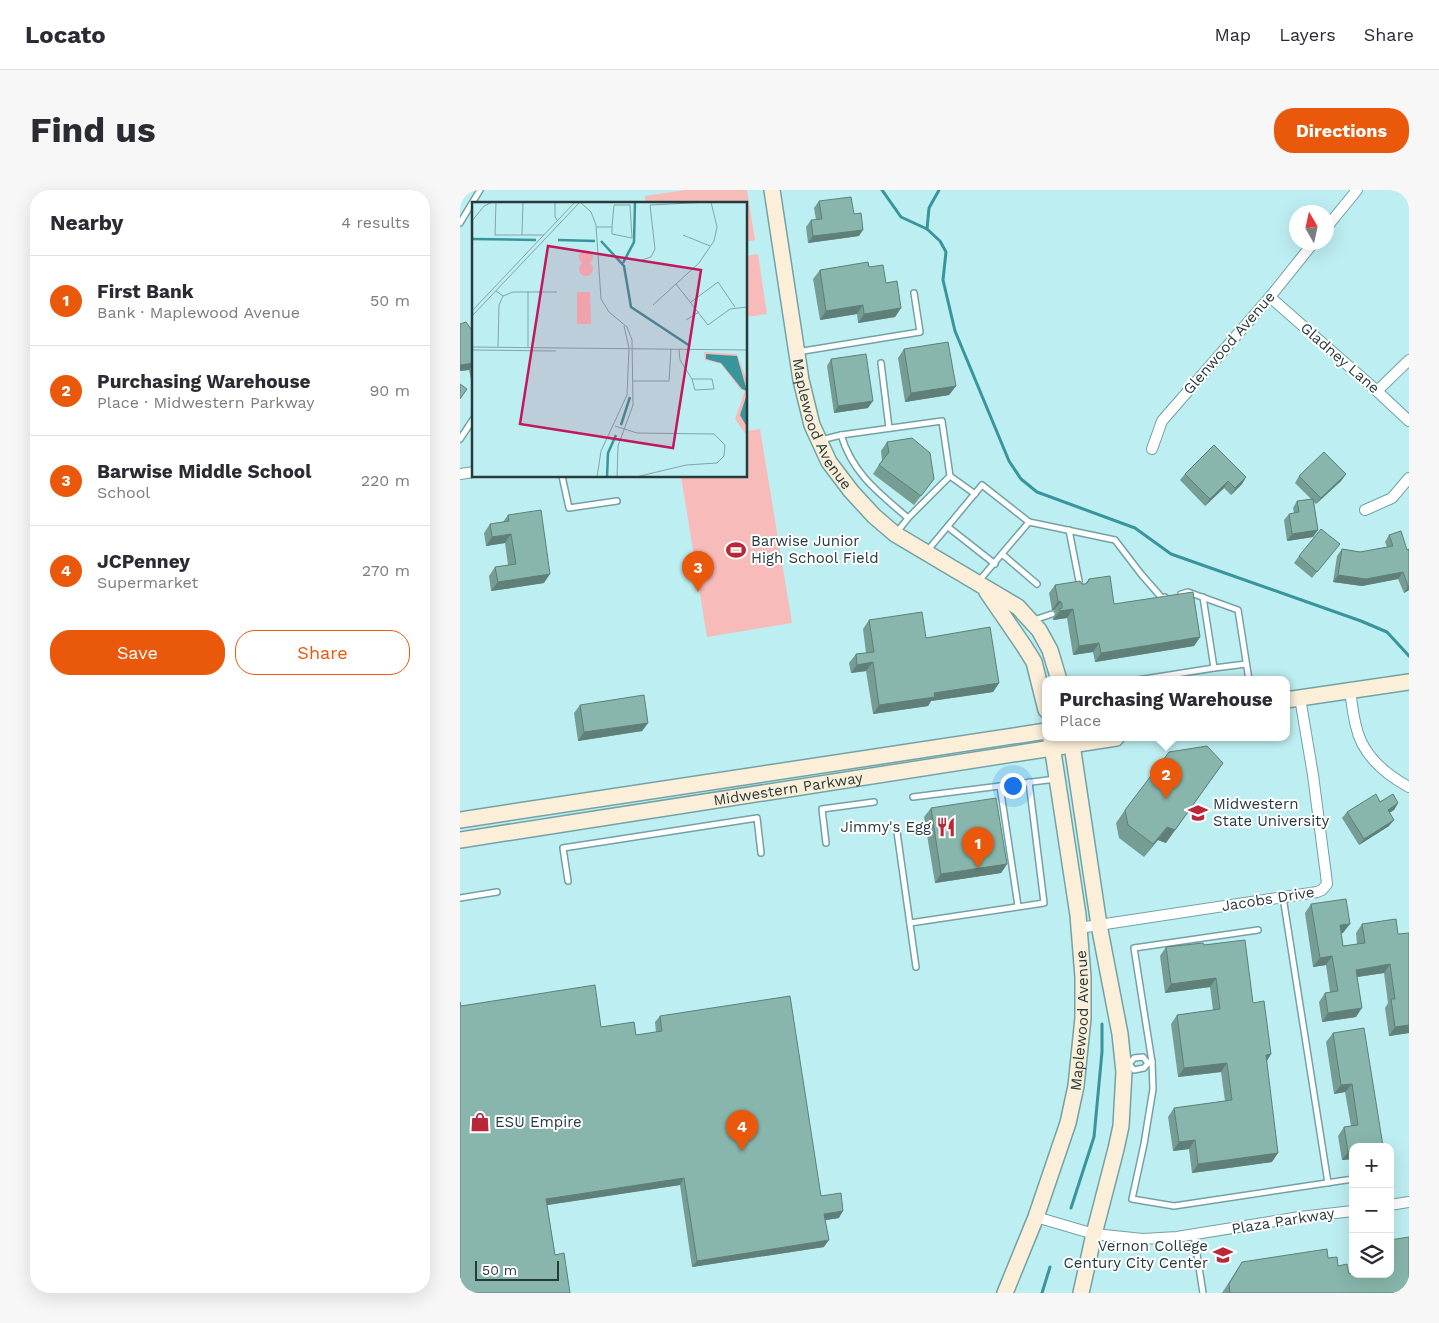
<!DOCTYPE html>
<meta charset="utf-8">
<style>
:root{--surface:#fff;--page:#f7f7f7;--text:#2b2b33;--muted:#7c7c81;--line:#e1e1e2;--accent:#ea580c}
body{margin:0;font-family:"Work Sans",sans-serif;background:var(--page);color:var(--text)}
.controls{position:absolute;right:15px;bottom:15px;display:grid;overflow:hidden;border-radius:10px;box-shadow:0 5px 20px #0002}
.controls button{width:45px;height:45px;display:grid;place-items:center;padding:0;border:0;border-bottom:1px solid var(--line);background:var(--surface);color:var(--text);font:25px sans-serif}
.compass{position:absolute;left:829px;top:15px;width:45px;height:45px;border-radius:50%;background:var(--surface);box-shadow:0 5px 20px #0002;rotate:351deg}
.scale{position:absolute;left:15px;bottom:12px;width:84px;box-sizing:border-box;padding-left:5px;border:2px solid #283b3c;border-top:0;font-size:14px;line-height:18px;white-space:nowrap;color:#283b3c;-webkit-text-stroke:4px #fff;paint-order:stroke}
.you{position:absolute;left:552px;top:595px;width:18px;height:18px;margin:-12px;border:4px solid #fff;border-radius:50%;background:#1a73e8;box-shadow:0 0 0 8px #1a73e833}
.badge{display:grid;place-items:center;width:32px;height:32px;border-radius:50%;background:var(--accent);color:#fff;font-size:16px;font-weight:700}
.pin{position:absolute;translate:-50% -41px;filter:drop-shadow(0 1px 2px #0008)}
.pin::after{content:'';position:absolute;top:26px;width:18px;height:15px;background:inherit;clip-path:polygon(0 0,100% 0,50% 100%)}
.popup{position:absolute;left:582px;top:486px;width:248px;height:65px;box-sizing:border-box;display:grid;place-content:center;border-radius:10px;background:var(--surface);filter:drop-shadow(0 1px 4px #0005);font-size:16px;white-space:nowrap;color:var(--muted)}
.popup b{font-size:19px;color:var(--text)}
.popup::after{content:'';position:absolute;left:50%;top:100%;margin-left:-10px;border:10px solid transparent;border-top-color:var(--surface)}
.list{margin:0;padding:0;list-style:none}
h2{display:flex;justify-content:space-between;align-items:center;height:65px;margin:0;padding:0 20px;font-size:21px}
h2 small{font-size:16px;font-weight:400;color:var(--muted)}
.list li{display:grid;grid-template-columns:32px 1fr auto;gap:15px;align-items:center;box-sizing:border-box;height:90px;padding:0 20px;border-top:1px solid var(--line)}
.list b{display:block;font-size:19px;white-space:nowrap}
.list p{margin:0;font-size:16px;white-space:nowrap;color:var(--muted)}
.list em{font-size:16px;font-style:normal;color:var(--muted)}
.actions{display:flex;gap:10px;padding:15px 20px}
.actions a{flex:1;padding:11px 0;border:1px solid var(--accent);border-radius:20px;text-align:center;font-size:18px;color:var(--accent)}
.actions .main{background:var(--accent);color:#fff}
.icon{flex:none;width:28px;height:28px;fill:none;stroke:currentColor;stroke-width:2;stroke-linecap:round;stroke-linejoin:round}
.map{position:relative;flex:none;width:949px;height:1103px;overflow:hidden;border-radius:20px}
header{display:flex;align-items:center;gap:30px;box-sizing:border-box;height:70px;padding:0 25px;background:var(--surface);border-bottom:1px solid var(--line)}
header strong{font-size:24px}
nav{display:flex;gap:28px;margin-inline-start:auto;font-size:18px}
.intro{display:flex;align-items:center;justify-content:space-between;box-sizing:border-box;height:120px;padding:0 30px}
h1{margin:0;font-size:35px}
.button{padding:12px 22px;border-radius:20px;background:var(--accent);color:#fff;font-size:18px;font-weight:700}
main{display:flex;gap:30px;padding:0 30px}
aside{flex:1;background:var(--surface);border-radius:20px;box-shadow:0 5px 20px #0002}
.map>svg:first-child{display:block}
</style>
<header>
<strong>Locato</strong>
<nav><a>Map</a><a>Layers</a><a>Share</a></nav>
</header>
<div class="intro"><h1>Find us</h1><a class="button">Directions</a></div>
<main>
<aside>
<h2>Nearby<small>4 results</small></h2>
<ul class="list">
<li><span class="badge">1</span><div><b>First Bank</b><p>Bank · Maplewood Avenue</p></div><em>50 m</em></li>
<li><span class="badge">2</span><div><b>Purchasing Warehouse</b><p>Place · Midwestern Parkway</p></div><em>90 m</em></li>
<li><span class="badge">3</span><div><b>Barwise Middle School</b><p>School</p></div><em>220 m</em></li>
<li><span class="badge">4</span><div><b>JCPenney</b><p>Supermarket</p></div><em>270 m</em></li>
</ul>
<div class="actions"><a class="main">Save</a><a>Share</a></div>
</aside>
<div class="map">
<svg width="949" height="1103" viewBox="0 0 949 1103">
<rect width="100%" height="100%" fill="#bdeef1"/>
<g fill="#f7bbba">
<path d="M225 0H287L295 50 286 52V14H186L185 6Z"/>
<path d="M298 64 307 124 286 127V66Z"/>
<path d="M300 239 332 433 247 447 221 286H286V241Z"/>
</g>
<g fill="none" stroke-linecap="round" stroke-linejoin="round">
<g stroke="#38959b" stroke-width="3">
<path d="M422 0 441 27 467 39 480 51 486 62 483 90 495 141 549 271 561 289 577 302 675 338 711 364 901 431 927 442 949 466"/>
<path d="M467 39 469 18 479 0"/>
<path d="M611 1018 634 947 642 862V834"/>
<path d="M582 1103 590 1077"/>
</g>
<defs>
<g id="lane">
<path d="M0 33 20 0"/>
<path d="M337 162 460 142 454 103"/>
<path d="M421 173 429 238"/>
<path d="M381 245C393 284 418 302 448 328"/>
<path d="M0 249 14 228"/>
<path d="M361 250 381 245 482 231 490 286 515 304"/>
<path d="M102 286 109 318 157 311"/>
<path d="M488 337 535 374"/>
<path d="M609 340 619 391 618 396"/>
<path d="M437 342 449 327 490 286"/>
<path d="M468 360 522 295 569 332"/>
<path d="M542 364 577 394"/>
<path d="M518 392 569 332 655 350 681 384 702 408 705 407"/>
<path d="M721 404 728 402 778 420 789 490"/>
<path d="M743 407 754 478 786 474"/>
<path d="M574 430 592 424"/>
<path d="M678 490 754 478"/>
<path d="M540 596 558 716"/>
<path d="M453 607 596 589"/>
<path d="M437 642 456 777"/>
<path d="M366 653 362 619 414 612"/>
<path d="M108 691 103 658 297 628 301 663"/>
<path d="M823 707 868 993"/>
<path d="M0 708 37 702"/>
<path d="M450 733 584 713 569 592"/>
<path d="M798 740 674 758 692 872 693 899 684 954 672 1009 714 1016 893 989"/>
<path d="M669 874 674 880 684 878 688 873 692 872"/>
<path d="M669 874 674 868 683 867 688 873"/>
<path d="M734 1045 743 1103"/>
</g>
<g id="street">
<path d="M866 38 897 0"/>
<path d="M810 107 917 201 949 231"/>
<path d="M917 201 949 170"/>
<path d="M692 259 702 231 810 107 854 52"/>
<path d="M0 284 14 282"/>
<path d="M905 320 932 308 949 288"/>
<path d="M890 501C892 513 893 525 896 536 902 565 925 584 949 597"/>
<path d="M619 738 857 702 862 700 867 694 866 685 853 585 840 508"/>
<path d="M930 1015 949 1012"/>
<path d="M576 1027 634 1044 683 1049 717 1047 840 1027 893 1021"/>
</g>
<g id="secondary">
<path id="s1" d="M312 0 341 190 352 235 369 272 391 301 414 326 435 344 558 417 579 440 590 460 599 490"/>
<path d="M527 402 564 456 574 472 586 520"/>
<path d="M826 510 949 492"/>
<path d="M611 548 639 735 660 844 664 882 661 936 656 959 634 1044 621 1103"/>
<path d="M0 630 586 541"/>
<path id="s2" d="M0 650 656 548"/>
<path id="s3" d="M545 1103 576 1027 608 933 616 896 623 828V787L618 725 591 549"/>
</g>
</defs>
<use href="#lane" stroke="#73a2a4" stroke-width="8"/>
<use href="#street" stroke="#73a2a4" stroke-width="12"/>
<use href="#secondary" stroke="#73a2a4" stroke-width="18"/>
<use href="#lane" stroke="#fff" stroke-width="5"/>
<use href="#street" stroke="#fff" stroke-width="10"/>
<use href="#secondary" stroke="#fbefda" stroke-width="15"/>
</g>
<g fill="#759d94">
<path d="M359 11 394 24 399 46 348 53 346 37 351 30H356L354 18Z"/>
<path d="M409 77 426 93 441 118 435 127 398 133 397 124 360 130 353 89 360 80Z"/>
<path d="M0 134 14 143V194H12L9 180 0 181Z"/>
<path d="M444 159 496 196 489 205 445 212 438 168Z"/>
<path d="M371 169 408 218 374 223 367 176Z"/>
<path d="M427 252 474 289 454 315 413 284 422 270 421 261Z"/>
<path d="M725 284 786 287 782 294 771 305 764 298 745 316 720 290Z"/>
<path d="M886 284 881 291 856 314 854 312 858 340 853 347 827 351 824 330 829 324 834 323 833 318 837 311 851 309 835 293 839 286Z"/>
<path d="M48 325 84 393 31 401 29 386 35 377 48 375 45 353 26 356 24 343 30 334 43 332Z"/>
<path d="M929 345 947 360 949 359V400L944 403 938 389 902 396 873 392 877 366 882 359 900 362 927 357 925 352Z"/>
<path d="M880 354 852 388 834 373 839 366Z"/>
<path d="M629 389 654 414 740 447 734 456 635 472 633 462 613 465 607 428 593 430V428L596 423 594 420H592L589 403 595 395 625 394Z"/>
<path d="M409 430 466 448 539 493 533 502 471 511 468 516 413 524 406 481 391 483 389 473 396 464 406 463 403 439Z"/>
<path d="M120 515 188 533 182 541 118 551 114 523Z"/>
<path d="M920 612 938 613 934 620 930 622 929 636 899 655 882 628 887 622Z"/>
<path d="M471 618 547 674 541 683 475 693 464 627Z"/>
<path d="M665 620 706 653 698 650 684 667 659 648 656 633Z"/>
<path d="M851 714 883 743H881L883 756 897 754 896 743 902 734 936 729 949 843 929 846 925 818 928 813 924 783 897 787 896 827 862 832 859 812 865 803 870 802 866 775 853 777 845 723Z"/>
<path d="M744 755 793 813 811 864 807 871 812 972 732 983 729 959 713 961 708 927 714 918 765 911 761 882 718 887 711 834 717 825 753 820 750 797 705 803 700 766 706 757Z"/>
<path d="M1 816 141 837 176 845 196 842 195 832 200 826 361 1006 379 1028 365 1030 364 1057 232 1077 220 995 87 1015 95 1065 0 1103Z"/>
<path d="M873 843 923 956 893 957V969L882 970 878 946 884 937 891 936 885 902 874 904 866 852Z"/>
<path d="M868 1068 889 1084 949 1103H762L782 1072Z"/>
</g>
<g fill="#5f7f78">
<path d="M403 40 399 46 348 53 353 46Z"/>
<path d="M403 115 397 124 360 130 366 121Z"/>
<path d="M441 118 435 127 398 133 404 124Z"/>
<path d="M14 173 9 180 0 181V175Z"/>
<path d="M496 196 489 205 445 212 451 203Z"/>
<path d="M413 211 408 218 374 223 378 216Z"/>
<path d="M886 284 881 291 856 314 861 308Z"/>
<path d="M786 287 782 294 771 305 775 298Z"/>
<path d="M768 291 764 298 745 316 750 309Z"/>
<path d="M858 340 853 347 827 351 832 344Z"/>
<path d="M51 344 45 353 26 356 32 347Z"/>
<path d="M943 382 938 389 902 396 873 392 878 385Z"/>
<path d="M90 384 84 393 31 401 38 392Z"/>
<path d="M948 396H949V400L944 403Z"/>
<path d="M598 411 601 412 594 420H592Z"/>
<path d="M613 419 607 428 593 430 600 421Z"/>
<path d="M740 447 734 456 635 472 641 463Z"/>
<path d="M639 453 633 462 613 465 619 456Z"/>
<path d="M413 472 406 481 391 483 397 475Z"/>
<path d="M539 493 533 502 471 511 468 516 413 524 419 515 474 503Z"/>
<path d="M188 533 182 541 118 551 124 542Z"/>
<path d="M763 573 706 653 698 650 684 667 707 637Z"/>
<path d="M938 613 934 620 923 627 928 620Z"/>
<path d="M934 630 929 636 899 655 904 649Z"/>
<path d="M547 674 541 683 475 693 481 684Z"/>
<path d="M890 734 883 743 874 744 880 735Z"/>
<path d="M872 766 866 775 853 777 860 768Z"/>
<path d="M930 774 924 783 890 788 896 780Z"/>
<path d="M756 788 750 797 705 803 711 794Z"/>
<path d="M902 818 896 827 862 832 868 823Z"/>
<path d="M949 835V843L929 846 935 837Z"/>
<path d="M811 864 805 873 806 865Z"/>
<path d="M767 873 761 882 718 887 724 878Z"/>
<path d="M892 894 885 902 874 904 881 895Z"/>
<path d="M735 950 729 959 713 961 719 952Z"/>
<path d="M893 961V969L882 970 888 962Z"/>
<path d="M818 963 812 972 732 983 738 974Z"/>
<path d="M224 988 220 995 81 1016 86 1009Z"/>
<path d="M383 1021 379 1028 360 1031 364 1024Z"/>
<path d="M369 1050 364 1057 232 1077 237 1071Z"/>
</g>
<g fill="#88b6ac" stroke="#5f7f78">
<path d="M391 7 394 24 401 23 403 40 353 46 351 30 362 29 359 11Z"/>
<path d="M408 72 409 77 423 75 426 93 437 91 441 118 404 124 403 115 366 121 360 80Z"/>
<path d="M6 132 14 143V173L0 175V134Z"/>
<path d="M488 152 496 196 451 203 444 159Z"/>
<path d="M406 164 413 211 378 216 371 169Z"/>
<path d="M0 194 7 199 0 209Z"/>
<path d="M452 248 470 263 474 289 461 306 419 275 429 262 427 252Z"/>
<path d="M754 255 786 287 775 298 768 291 750 309 725 284Z"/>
<path d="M864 262 886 284 861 308 839 286Z"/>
<path d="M853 309 858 340 832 344 829 324 839 322 837 311Z"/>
<path d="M81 320 90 384 38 392 35 377 56 374 51 344 32 347 30 334 49 331 48 325Z"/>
<path d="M861 339 880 354 857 382 839 366Z"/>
<path d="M941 341 947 360 949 359V396H948L943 382 906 389 878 385 882 359 900 362 933 356 929 345Z"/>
<path d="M650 386 654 414 733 402 740 447 641 463 639 453 619 456 613 419 600 421 599 419 602 418V414L601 412 598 411 595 395 620 391 622 394H625L628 392 629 389Z"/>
<path d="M462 422 466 448 530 437 539 493 474 503 475 507 419 515 413 472 397 475 396 464 414 462 409 430Z"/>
<path d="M184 505 188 533 124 542 120 515Z"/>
<path d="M747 556 763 573 715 640 707 637 693 654 668 635 665 620 709 562Z"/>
<path d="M916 604 920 612 933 604 938 613 928 620 934 630 904 649 887 622Z"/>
<path d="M536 608 547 674 481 684 471 618Z"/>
<path d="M886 709 890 734 880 735 883 756 905 753 902 734 936 729 938 744 949 743V835L935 837 931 809H935L930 774 896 780 902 818 868 823 865 803 878 801 872 766 860 768 851 714Z"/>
<path d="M785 750 793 813 804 811 811 864 806 865 818 963 738 974 735 950 719 952 714 918 772 910 767 873 724 878 717 825 760 819 756 788 711 794 706 757 743 753 744 755Z"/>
<path d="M135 795 141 837 174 832 176 845 202 841 200 826 330 806 361 1006 381 1003 383 1021 364 1024 369 1050 237 1071 224 988 86 1009 95 1065 104 1063 110 1103H0V812L1 816Z"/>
<path d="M904 838 923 956 893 957V961L888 962 884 937 898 935 892 894 881 895 873 843Z"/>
<path d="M949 1047V1103H770L769 1094 782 1072 867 1059 868 1068 877 1067 878 1076 887 1074 889 1084 893 1083V1084H930V1050Z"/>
</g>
<defs>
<symbol id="stadium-bare" viewBox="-9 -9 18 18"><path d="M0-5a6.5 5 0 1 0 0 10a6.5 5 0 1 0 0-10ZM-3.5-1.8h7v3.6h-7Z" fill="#b92739" stroke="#fff" stroke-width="2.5" paint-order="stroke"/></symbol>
<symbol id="university-bare" viewBox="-9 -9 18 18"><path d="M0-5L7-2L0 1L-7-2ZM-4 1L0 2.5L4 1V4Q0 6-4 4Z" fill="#b92739" stroke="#fff" stroke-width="2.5" paint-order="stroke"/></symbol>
<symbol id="restaurant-bare" viewBox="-9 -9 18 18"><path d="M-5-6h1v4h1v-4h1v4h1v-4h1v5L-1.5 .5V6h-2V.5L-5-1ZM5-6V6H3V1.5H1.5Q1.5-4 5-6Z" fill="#b92739" stroke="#fff" stroke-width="2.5" paint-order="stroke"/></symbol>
<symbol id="shop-bare" viewBox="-9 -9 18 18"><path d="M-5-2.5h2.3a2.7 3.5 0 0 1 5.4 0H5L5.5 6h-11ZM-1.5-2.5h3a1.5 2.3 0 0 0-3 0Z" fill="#b92739" stroke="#fff" stroke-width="2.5" paint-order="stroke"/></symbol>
</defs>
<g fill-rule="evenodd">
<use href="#stadium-bare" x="262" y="346" width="28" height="28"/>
<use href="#university-bare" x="724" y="609" width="28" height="28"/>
<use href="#restaurant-bare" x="472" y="623" width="28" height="28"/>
<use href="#shop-bare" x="6" y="918" width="28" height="28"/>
<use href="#university-bare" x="749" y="1051" width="28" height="28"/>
</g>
<g text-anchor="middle" stroke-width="4" stroke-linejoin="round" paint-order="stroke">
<g font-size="15" fill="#283b3c" stroke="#fff">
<text transform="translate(769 153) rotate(-49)" y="5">Glenwood Avenue</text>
<text transform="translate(880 168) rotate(41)" y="5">Gladney Lane</text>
<text dy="5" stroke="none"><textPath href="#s1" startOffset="241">Maplewood Avenue</textPath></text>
<text dy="5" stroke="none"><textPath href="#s2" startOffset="332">Midwestern Parkway</textPath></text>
<text transform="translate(808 709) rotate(-9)" y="5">Jacobs Drive</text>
<text dy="5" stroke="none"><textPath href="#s3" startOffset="285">Maplewood Avenue</textPath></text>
<text transform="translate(823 1031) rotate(-9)" y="5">Plaza Parkway</text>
</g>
<g font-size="15" fill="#283b3c" stroke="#fff" text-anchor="start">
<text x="291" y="356">Barwise Junior<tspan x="291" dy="17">High School Field</tspan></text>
<text x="753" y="619">Midwestern<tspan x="753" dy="17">State University</tspan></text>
<text x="471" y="642" text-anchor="end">Jimmy's Egg</text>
<text x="35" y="937">ESU Empire</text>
<text x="748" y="1061" text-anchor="end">Vernon College<tspan x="748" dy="17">Century City Center</tspan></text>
</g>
</g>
<g transform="translate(12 12)">
<rect width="275" height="275" fill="#bdeef1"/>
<path d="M107 55a7 7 0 1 1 14 0a7 7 0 1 1-14 0ZM107 67a7 7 0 1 1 14 0a7 7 0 1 1-14 0ZM105 90H118L119 122H105ZM232 150 265 152 275 179V234L263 217 273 189 268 187 249 162 233 158Z" fill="#f7bbba"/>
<path d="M234 152 265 154 275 189 270 187 249 161 234 157ZM275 192V225L268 213Z" fill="#38959b"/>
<path fill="none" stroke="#38959b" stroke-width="2.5" d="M0 37 64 38M86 38 123 39M129 39 152 64 159 105 218 144M151 61 162 40 163 0M149 223 158 195M135 275 136 251 144 233"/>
<path fill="none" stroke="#81a6a9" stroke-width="1" d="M24 0 23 33H72M83 0V15L86 19M108 0 119 10 124 23 129 97 137 110 155 125 160 138 161 203 146 244 145 275M0 19 12 4 21 0M125 25H140L142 3H158L160 36 140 32V25M50 33 51 0M211 33 238 44M170 58 179 55 183 47 178 3 238 0M204 82 236 123 258 107 275 105M24 89 31 94 41 90H85M219 100 246 80 263 105M181 103 227 61 242 39 245 25 239 0M0 109 103 0M0 114 108 0M214 118 227 110M0 145 275 148M26 145 27 103 31 94M56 145V89M207 147 208 158 220 177M0 148 84 149M220 177H240L242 187 223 188ZM160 179H197L199 147M143 224 165 231 242 232 253 243 252 254 245 261 214 263 164 275M125 275 129 249 155 193 157 146 152 124"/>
<path fill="#c2185b" fill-opacity="0.15" stroke="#c2185b" stroke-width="2.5" d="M76 44 229 68 201 246 48 222Z"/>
<rect width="275" height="275" fill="none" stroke="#283b3c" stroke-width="2.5"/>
</g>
</svg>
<div class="controls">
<button>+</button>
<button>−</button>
<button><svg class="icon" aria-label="layers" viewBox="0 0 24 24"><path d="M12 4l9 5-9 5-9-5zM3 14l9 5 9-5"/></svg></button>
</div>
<svg class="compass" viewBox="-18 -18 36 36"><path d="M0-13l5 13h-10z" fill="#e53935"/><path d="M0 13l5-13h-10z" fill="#7c7c81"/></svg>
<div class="scale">50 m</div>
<div class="you"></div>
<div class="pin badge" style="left:518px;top:678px">1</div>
<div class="pin badge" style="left:706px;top:609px">2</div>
<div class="popup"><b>Purchasing Warehouse</b>Place</div>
<div class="pin badge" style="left:238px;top:402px">3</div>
<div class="pin badge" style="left:282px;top:961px">4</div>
</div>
</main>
